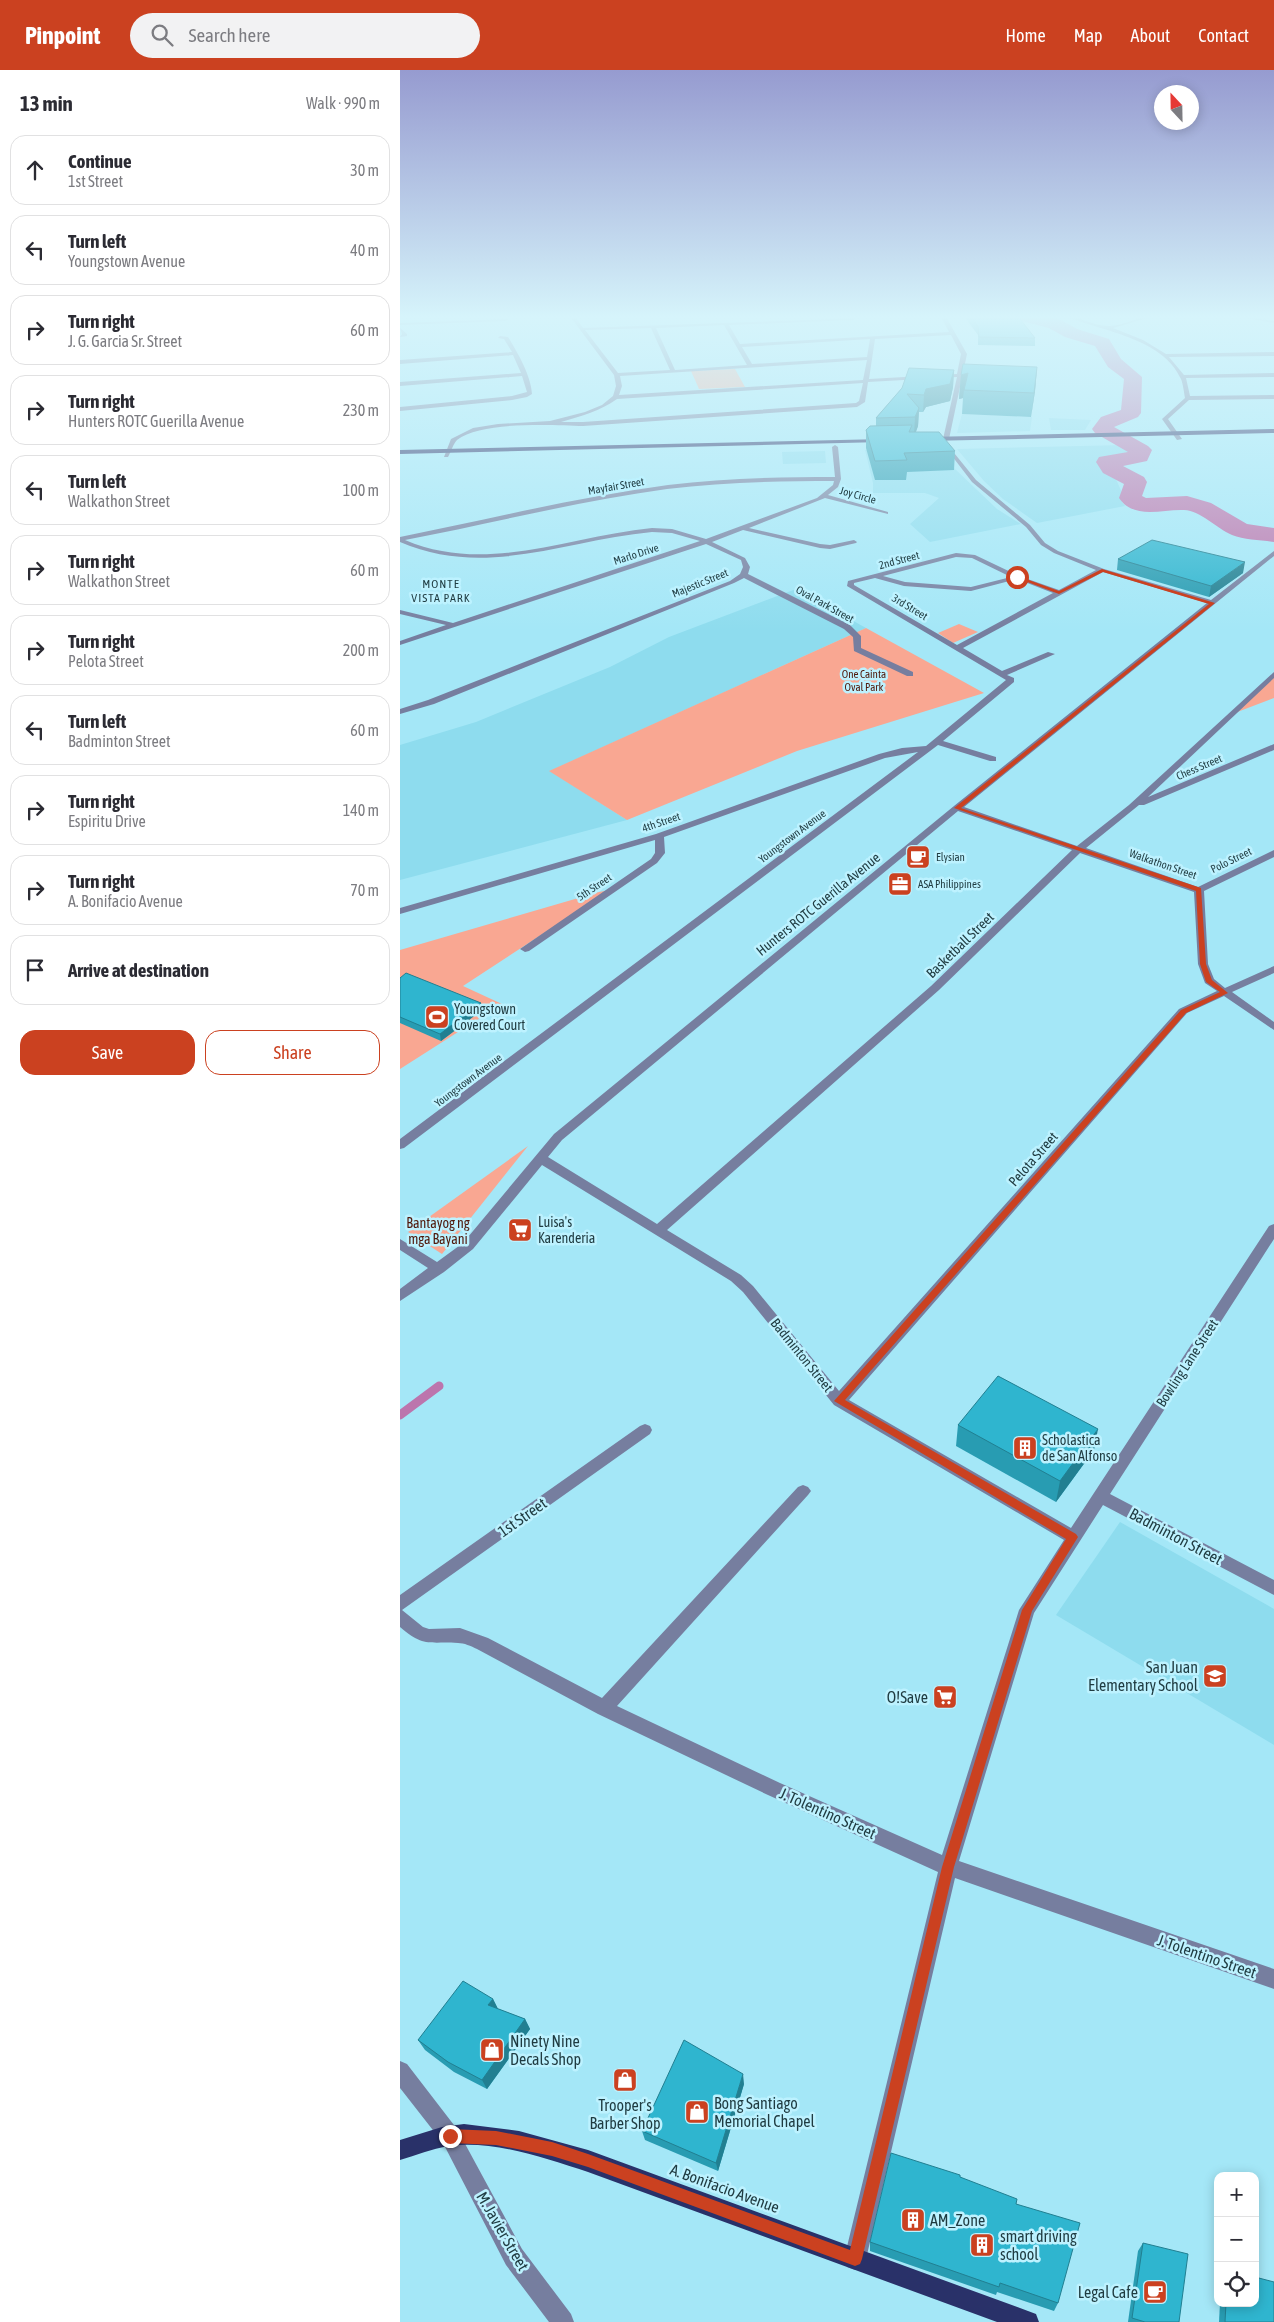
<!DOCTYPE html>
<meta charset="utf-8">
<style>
:root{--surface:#fff;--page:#f2f2f3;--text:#2b2b33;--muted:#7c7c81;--line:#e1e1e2;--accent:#cb4120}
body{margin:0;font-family:"Asap Condensed",sans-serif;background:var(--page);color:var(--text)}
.controls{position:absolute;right:15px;bottom:15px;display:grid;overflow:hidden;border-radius:10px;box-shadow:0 2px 12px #0003}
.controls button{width:45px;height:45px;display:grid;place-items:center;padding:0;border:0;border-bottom:1px solid var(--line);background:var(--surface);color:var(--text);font:25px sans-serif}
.compass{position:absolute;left:754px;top:15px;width:45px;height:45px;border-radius:50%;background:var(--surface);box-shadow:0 2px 12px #0003;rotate:338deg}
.stop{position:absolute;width:15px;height:15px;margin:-11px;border:4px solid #cb4120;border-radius:50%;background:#fff}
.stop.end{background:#cb4120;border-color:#fff;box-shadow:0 1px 5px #0008}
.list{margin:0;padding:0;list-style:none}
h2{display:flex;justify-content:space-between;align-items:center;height:65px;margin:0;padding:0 20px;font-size:21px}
h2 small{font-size:16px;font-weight:400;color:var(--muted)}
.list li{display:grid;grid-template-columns:32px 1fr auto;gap:15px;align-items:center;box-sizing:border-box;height:70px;margin:0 10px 10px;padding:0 10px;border:1px solid var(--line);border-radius:15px}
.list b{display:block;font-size:19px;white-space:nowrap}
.list p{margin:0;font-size:16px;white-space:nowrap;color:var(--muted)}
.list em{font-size:16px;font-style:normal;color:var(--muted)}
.actions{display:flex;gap:10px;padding:15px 20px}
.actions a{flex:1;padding:11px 0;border:1px solid var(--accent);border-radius:15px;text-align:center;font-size:18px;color:var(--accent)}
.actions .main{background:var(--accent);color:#fff}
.icon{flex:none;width:28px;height:28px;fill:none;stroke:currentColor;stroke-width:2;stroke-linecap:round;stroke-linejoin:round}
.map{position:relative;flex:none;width:874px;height:2252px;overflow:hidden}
header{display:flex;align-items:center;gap:30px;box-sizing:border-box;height:70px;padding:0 25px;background:var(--accent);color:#fff}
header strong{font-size:24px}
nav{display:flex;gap:28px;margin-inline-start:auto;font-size:18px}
.search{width:350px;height:45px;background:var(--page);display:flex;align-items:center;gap:12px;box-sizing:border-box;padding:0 18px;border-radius:28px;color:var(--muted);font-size:19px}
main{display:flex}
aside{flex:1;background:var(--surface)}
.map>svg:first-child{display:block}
</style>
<header>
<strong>Pinpoint</strong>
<div class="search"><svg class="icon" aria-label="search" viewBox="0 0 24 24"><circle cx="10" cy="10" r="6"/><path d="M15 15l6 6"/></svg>Search here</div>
<nav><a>Home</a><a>Map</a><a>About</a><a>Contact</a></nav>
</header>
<main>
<aside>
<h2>13 min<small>Walk · 990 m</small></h2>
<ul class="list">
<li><svg class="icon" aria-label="ahead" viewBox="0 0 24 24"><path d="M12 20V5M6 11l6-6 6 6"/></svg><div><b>Continue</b><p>1st Street</p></div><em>30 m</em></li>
<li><svg class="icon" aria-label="left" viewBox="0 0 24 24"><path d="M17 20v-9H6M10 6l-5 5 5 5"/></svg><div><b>Turn left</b><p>Youngstown Avenue</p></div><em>40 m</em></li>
<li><svg class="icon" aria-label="right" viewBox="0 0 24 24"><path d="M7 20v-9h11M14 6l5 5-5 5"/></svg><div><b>Turn right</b><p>J. G. Garcia Sr. Street</p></div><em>60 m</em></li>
<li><svg class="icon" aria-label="right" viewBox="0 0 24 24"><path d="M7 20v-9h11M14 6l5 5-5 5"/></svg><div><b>Turn right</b><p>Hunters ROTC Guerilla Avenue</p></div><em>230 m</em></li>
<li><svg class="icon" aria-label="left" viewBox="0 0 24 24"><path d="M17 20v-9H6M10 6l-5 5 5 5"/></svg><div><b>Turn left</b><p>Walkathon Street</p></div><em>100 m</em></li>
<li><svg class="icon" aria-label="right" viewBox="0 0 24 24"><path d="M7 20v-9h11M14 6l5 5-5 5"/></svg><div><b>Turn right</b><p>Walkathon Street</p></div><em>60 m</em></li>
<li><svg class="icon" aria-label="right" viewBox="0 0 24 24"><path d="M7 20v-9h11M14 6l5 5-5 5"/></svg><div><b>Turn right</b><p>Pelota Street</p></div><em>200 m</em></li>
<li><svg class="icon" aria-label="left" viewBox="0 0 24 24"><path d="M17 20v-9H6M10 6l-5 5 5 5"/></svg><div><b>Turn left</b><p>Badminton Street</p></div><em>60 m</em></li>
<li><svg class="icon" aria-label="right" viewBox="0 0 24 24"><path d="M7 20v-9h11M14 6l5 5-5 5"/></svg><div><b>Turn right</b><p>Espiritu Drive</p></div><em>140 m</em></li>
<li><svg class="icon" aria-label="right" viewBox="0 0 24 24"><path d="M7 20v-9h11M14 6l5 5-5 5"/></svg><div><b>Turn right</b><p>A. Bonifacio Avenue</p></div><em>70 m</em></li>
<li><svg class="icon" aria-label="arrive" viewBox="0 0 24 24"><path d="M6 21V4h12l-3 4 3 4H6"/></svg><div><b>Arrive at destination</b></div></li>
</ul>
<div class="actions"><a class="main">Save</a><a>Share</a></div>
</aside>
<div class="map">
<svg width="874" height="2252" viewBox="0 0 874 2252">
<rect width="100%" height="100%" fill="#a4e7f7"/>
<g fill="#8edcee">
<path d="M562 344 632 347 630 361 557 363Z"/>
<path d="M649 348 691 350 685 360H651Z"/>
<path d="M725 375 735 380V384L702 391 715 407 724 427 722 432 725 436 637 453 603 429 584 411 557 379Z"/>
<path d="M537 378 555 399 597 439 621 454 530 472 510 454 539 428 525 423H473V413L465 380Z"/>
<path d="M425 381 426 393 383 394 382 382Z"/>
<path d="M396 519 466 558 150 701 227 750 0 810V675L76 652 210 597 269 567Z"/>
<path d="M720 1452 874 1539V1675L656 1545Z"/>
</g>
<g fill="#f9a792">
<path d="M335 299 345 317 299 319 291 301Z"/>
<path d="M559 554 578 562 553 573 538 563Z"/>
<path d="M466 558 584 623 397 681 227 750 149 701Z"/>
<path d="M874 607V628L832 644Z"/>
<path d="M210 820 63 916 102 934 0 999V880L199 822Z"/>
<path d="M128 1076 42 1184 8 1162Z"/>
</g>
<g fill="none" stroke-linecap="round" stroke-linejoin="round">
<path stroke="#bc75ad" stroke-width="9" d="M0 1345 39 1316"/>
<path fill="#bc75ad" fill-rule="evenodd" d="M612 245H642L661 250 677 259 709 269 721 289 742 307 741 343 738 347 714 357 748 376 752 380 747 391 723 396 744 407 747 412 742 426 746 428 787 426 811 433 847 454 874 458V472C861 470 844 470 832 465 816 458 801 441 784 440 762 439 734 450 719 428L724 414 703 403 696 392 699 387 728 382 695 363 692 359 701 347 721 340 724 309 708 297 695 276 665 267 649 258 614 249Z"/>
<g fill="#767e9f" fill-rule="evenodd">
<path d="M169 245H174L183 258 435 249 462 245 453 250 329 255 340 274 549 262 540 245H545L567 284 549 369 546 371 543 369 557 307 468 312 465 332 457 337 183 356C152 355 81 351 57 370 53 374 51 382 48 387H44L51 369 73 358 98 354 150 351 185 342 202 335 213 326 216 316 214 305ZM324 255 347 295 275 300 256 258ZM251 258 270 300 218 303 185 260ZM551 265 561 284 557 304 469 309 475 269ZM470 269 467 287 352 294 342 277ZM467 290 463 310 219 325 222 316 220 306ZM463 313 459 331 456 333 183 352H161C182 346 200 341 217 329Z"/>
<path d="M662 245C678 245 692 256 708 256 722 257 741 245 758 245L713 258 743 270 766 284 874 282V286L769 287 784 305 874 303V307L786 308 790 326 874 325V329L789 330 768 349 782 369 777 370 762 349 785 328C784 322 783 314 781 309 762 267 700 261 662 245Z"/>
<path d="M834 245 874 251V253L836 246Z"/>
<path d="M108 249 106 251 0 255V253Z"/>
<path d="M0 258 7 264V266L0 267 2 264Z"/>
<path d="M100 266 108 267C118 283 131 306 132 324L127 327 112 330 0 341V337L112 326 127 322 122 306 0 316V312L121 303 113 285 0 294V290L112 282 104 269 98 268Z"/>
<path d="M542 373H546L576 410 630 455 645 473 658 481 704 499 811 530 874 481V486L564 737 677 776 729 735 874 602V608L748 727 874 674V680L744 735H739L686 778 798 817 874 780V787L804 821 808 894 814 909 825 918 874 896V903L832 922 874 952V960L824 926 787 943 449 1330 671 1458 869 1156 874 1154V1169L710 1424 874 1510V1525L703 1435 634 1543 559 1791 874 1899V1919L555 1808 466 2189 463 2197 455 2200 447 2197 444 2189 538 1802 368 1725 198 1644 77 1579C71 1576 64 1573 58 1573 30 1571 24 1578 0 1557V1525L240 1356 245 1354 250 1356 252 1360 250 1364 2 1540 23 1557 29 1559 60 1558 88 1568 202 1628 398 1417 403 1415 408 1417 411 1421 408 1425 217 1636 380 1713 542 1785 619 1540 664 1470 434 1335 343 1222 331 1211 142 1095 73 1179 44 1202 0 1231V1219L28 1198 0 1180V1169L37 1192 63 1173 154 1064 554 736 807 533 703 502 563 578 602 601 648 582 655 584 607 605 614 608V612L543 671 596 687V691H590L538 675 4 1078 0 1079V1069L518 682 485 688 264 767 265 783 257 793 129 881 125 882 120 879 251 789 255 783V770L0 844V838L256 764 479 684 502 678 526 676 606 610 447 516 448 511 556 483 575 485 619 506 659 520 696 500 654 483 641 475 626 457 572 412ZM556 487 572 488 611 507 571 517 505 512 483 506ZM475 508 504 516 571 521 617 509 653 523 557 575 454 515V513ZM558 741 672 780 531 916 257 1154 148 1087 162 1070ZM680 783 794 822 798 894 805 913 817 921 779 939 439 1321 353 1216 341 1205 267 1160 539 920Z"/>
<path d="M435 375 438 377 441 409 438 417 428 425 488 442V444L425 428 349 458 420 474 430 475 454 470 457 472 456 473 430 479 420 478 343 460 312 472 345 488 350 497 348 504 450 555 461 566V578L513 602V606H507L454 581 453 567 444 559 344 508 334 513 34 634 0 644V639L28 630 330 511 340 504 343 497 341 490 306 474 0 575V571L46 555 0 544V540L53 553 300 471 272 463 252 462C165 470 86 509 0 472V467C89 449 178 427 268 415 323 408 379 407 435 407L432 377ZM434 411 433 415 417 428 306 469 272 459 252 458C169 466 87 505 5 470 93 453 179 431 267 419 322 412 379 411 434 411Z"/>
<path d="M0 1991 7 1994 57 2059 122 2179 171 2244 174 2252H149L106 2195 43 2073 0 2018Z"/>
</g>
<g fill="#293169" fill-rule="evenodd">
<path d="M874 359V363L527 371 524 369 527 367Z"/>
<path d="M484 369 482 372 0 384V380Z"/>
<path d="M64 2054 119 2061 188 2080 628 2241 636 2244 639 2252H597L188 2102C144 2088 95 2070 48 2076 32 2079 16 2085 0 2090V2070L42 2057Z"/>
</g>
</g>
<g fill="#289cb2">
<path d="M567 245H617L635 268V276L578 275V265L566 249Z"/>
<path d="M637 297 635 321 631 347 562 344 563 328 559 329 561 305Z"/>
<path d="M554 300 553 317 550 331 526 337 523 342H519L518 356 516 362 555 381 554 400 507 402 506 410H475L466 378V360L476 356V348L502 318Z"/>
<path d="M718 489 843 503 809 527 717 500Z"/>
<path d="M0 908 81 933 82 940 41 971 0 953Z"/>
<path d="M558 1355 694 1380 656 1432 556 1376Z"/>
<path d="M93 1929 98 1939 125 1949 130 1959 87 2019 54 2002 25 1980 18 1970Z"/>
<path d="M344 2014 318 2101 245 2070 242 2061Z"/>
<path d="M560 2107 616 2134 658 2233 654 2241 597 2222 596 2225 470 2181V2172Z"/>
<path d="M743 2173 779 2252H728L738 2181Z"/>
<path d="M820 2233H855L874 2252H819Z"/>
</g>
<g fill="#217f91">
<path d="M637 297 635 321 631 347 634 323Z"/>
<path d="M554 300 553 317 550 331 526 337 523 342 524 325 526 319Z"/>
<path d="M568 303 564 320 563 328 559 329 561 305Z"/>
<path d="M519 338 518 356 514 366 515 347Z"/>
<path d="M845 492 843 503 809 527 811 516Z"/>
<path d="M81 933 82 940 41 971 40 964Z"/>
<path d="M698 1359 694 1380 656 1432 660 1411Z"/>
<path d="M93 1929 98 1939 88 1935Z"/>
<path d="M125 1949 130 1959 87 2019 82 2010Z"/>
<path d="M343 2004 344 2014 318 2101 316 2093Z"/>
</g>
<g fill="#2fb5cf" stroke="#217f91">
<path d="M571 245H617L635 268 579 267 578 257Z"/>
<path d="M563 294 637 297 634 323 564 320 568 303 561 305Z"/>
<path d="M509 298 554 300 550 314 526 319 524 325 507 324 519 338 515 347 476 348 502 318Z"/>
<path d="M512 355 509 362H539L555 381 504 383 507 390 475 391 466 360 470 356Z"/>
<path d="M752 470 845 492 811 516 718 489Z"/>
<path d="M6 903 81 933 40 964 0 947V908Z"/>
<path d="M598 1306 698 1359 660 1411 558 1355Z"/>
<path d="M63 1911 93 1929 88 1935 125 1949 82 2010 48 1992 18 1970Z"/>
<path d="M284 1970 343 2004 316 2093 242 2061Z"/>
<path d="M491 2083 560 2105V2107L617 2129 616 2134 680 2153 658 2233 600 2213 599 2217 470 2172Z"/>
<path d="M743 2173 788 2184 779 2252H745L732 2248Z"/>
<path d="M855 2207 874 2212V2252H825L826 2233H855Z"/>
</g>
<linearGradient id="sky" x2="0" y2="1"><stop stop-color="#969bd0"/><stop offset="0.44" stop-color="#d6f4fb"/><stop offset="1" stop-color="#d6f4fb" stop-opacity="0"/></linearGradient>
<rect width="874" height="561" fill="url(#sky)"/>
<path fill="#cb4120" d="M702 499 815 533 561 738 801 818 806 894 812 910 828 923 786 943 445 1330 676 1464 678 1467 632 1541 554 1797 462 2189 460 2194 455 2196 188 2097 152 2086 96 2075 50 2073 45 2071 43 2066 45 2061 50 2059 96 2061 152 2072 188 2084 450 2180 542 1797 622 1540 666 1469 434 1331 781 940 820 922 806 912 800 894 796 821 554 738 809 534 703 502 659 524 614 507 618 506 659 521Z"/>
<defs>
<symbol id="cafe-square" viewBox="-11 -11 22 22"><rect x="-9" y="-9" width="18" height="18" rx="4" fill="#cb4120" stroke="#bdf2ff"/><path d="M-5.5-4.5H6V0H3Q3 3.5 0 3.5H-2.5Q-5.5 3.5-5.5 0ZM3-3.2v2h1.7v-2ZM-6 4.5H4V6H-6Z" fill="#fff"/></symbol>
<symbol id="office-square" viewBox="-11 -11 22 22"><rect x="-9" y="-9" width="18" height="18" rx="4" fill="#cb4120" stroke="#bdf2ff"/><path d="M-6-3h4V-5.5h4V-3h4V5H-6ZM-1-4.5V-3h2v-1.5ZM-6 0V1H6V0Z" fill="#fff"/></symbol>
<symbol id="stadium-square" viewBox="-11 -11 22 22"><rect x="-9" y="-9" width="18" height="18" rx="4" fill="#cb4120" stroke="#bdf2ff"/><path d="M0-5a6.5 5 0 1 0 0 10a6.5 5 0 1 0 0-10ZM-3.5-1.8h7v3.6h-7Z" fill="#fff"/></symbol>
<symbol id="supermarket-square" viewBox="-11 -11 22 22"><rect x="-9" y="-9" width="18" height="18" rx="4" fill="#cb4120" stroke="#bdf2ff"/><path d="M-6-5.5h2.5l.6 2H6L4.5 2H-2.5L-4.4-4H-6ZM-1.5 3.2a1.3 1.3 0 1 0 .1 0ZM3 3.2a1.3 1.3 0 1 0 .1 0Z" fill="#fff"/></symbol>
<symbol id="building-square" viewBox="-11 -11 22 22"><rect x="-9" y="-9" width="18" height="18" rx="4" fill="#cb4120" stroke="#bdf2ff"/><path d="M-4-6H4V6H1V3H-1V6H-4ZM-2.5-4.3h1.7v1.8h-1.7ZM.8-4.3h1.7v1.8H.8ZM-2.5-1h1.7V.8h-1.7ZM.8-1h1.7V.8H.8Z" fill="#fff"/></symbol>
<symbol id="school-square" viewBox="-11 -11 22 22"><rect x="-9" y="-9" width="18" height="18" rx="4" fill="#cb4120" stroke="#bdf2ff"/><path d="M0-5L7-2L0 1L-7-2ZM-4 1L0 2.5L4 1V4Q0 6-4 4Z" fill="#fff"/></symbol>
<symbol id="shop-square" viewBox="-11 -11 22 22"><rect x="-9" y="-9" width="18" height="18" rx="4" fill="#cb4120" stroke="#bdf2ff"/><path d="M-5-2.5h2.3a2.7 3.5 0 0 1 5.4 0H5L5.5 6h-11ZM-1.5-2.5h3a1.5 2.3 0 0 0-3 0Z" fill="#fff"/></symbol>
</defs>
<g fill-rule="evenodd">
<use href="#cafe-square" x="504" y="773" width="28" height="28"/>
<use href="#office-square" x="486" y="800" width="28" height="28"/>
<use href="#stadium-square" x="23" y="933" width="28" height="28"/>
<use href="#supermarket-square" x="106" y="1146" width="28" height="28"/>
<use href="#building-square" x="611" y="1364" width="28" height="28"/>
<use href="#school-square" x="801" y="1592" width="28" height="28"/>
<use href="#supermarket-square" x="531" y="1613" width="28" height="28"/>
<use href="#shop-square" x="78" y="1966" width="28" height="28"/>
<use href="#shop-square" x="211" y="1996" width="28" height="28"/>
<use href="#shop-square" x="283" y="2028" width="28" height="28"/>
<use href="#building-square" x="499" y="2136" width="28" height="28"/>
<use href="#building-square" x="568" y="2161" width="28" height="28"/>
<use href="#cafe-square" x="741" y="2208" width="28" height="28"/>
</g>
<g text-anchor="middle" stroke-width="5" stroke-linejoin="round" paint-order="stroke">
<g font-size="11" fill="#1f3b41" stroke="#bdf2ff">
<text transform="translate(216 416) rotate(-10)" y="4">Mayfair Street</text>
<text transform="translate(458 425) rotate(16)" y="4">Joy Circle</text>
<text transform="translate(236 484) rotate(-18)" y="4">Marlo Drive</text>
<text transform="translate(499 490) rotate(-15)" y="4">2nd Street</text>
<text transform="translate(300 513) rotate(-22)" y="4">Majestic Street</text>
<text transform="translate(425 534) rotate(29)" y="4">Oval Park Street</text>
<text transform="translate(510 537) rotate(31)" y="4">3rd Street</text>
<text transform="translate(799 697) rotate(-23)" y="4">Chess Street</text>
<text transform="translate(261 752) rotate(-19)" y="4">4th Street</text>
<text transform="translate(392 766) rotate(-37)" y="4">Youngstown Avenue</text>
<text transform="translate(831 790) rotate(-26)" y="4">Polo Street</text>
<text transform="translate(763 794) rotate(19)" y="4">Walkathon Street</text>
<text transform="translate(194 817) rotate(-34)" y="4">5th Street</text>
<text transform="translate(68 1010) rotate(-37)" y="4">Youngstown Avenue</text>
</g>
<g font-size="11" fill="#50180b" stroke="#bdf2ff">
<text x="464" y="608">One Cainta<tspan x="464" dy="13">Oval Park</tspan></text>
</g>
<g font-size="11" fill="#1f3b41" stroke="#bdf2ff" text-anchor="start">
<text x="536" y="791">Elysian</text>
<text x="518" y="818">ASA Philippines</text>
</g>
<g font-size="12" letter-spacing="1" fill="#1f3b41" stroke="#bdf2ff">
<text x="41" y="518">MONTE<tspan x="41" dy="14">VISTA PARK</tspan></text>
</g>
<g font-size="14" fill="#1f3b41" stroke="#bdf2ff">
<text transform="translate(418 834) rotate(-39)" y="5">Hunters ROTC Guerilla Avenue</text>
<text transform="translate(560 875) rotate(-44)" y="5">Basketball Street</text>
<text transform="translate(633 1089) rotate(-49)" y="5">Pelota Street</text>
<text transform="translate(402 1285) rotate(51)" y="5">Badminton Street</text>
<text transform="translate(787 1293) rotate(-57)" y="5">Bowling Lane Street</text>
</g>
<g font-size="14" fill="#1f3b41" stroke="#bdf2ff" text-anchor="start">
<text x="54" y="944">Youngstown<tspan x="54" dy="16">Covered Court</tspan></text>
<text x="138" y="1157">Luisa's<tspan x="138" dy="16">Karenderia</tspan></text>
<text x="642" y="1375">Scholastica<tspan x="642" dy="16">de San Alfonso</tspan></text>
</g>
<g font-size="14" fill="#50180b" stroke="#bdf2ff">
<text x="38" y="1158">Bantayog ng<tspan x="38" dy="16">mga Bayani</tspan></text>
</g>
<g font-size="16" fill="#1f3b41" stroke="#bdf2ff">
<text transform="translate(122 1447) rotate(-35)" y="6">1st Street</text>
<text transform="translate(776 1466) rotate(28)" y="6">Badminton Street</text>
<text transform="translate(428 1743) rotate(24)" y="6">J. Tolentino Street</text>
<text transform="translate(807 1886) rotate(19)" y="6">J. Tolentino Street</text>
<text transform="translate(325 2118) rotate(20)" y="6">A. Bonifacio Avenue</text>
<text transform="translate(103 2161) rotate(60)" y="6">M. Javier Street</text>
</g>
<g font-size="16" fill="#1f3b41" stroke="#bdf2ff" text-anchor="start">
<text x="798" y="1603" text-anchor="end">San Juan<tspan x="798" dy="18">Elementary School</tspan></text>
<text x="528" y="1633" text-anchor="end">O!Save</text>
<text x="110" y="1977">Ninety Nine<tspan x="110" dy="18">Decals Shop</tspan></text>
<text x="314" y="2039">Bong Santiago<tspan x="314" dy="18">Memorial Chapel</tspan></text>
<text x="225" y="2041" text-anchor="middle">Trooper's<tspan x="225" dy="18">Barber Shop</tspan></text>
<text x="530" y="2156">AM_Zone</text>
<text x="600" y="2172">smart driving<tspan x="600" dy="18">school</tspan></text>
<text x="738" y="2228" text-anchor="end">Legal Cafe</text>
</g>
</g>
</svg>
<div class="controls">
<button>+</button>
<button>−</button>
<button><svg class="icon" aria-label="locate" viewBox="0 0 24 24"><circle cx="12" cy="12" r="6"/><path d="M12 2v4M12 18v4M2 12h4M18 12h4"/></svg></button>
</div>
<svg class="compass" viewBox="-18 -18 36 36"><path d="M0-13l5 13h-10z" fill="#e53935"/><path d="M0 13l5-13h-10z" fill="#7c7c81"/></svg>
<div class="stop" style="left:617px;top:507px"></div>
<div class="stop end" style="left:50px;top:2066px"></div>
</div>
</main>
